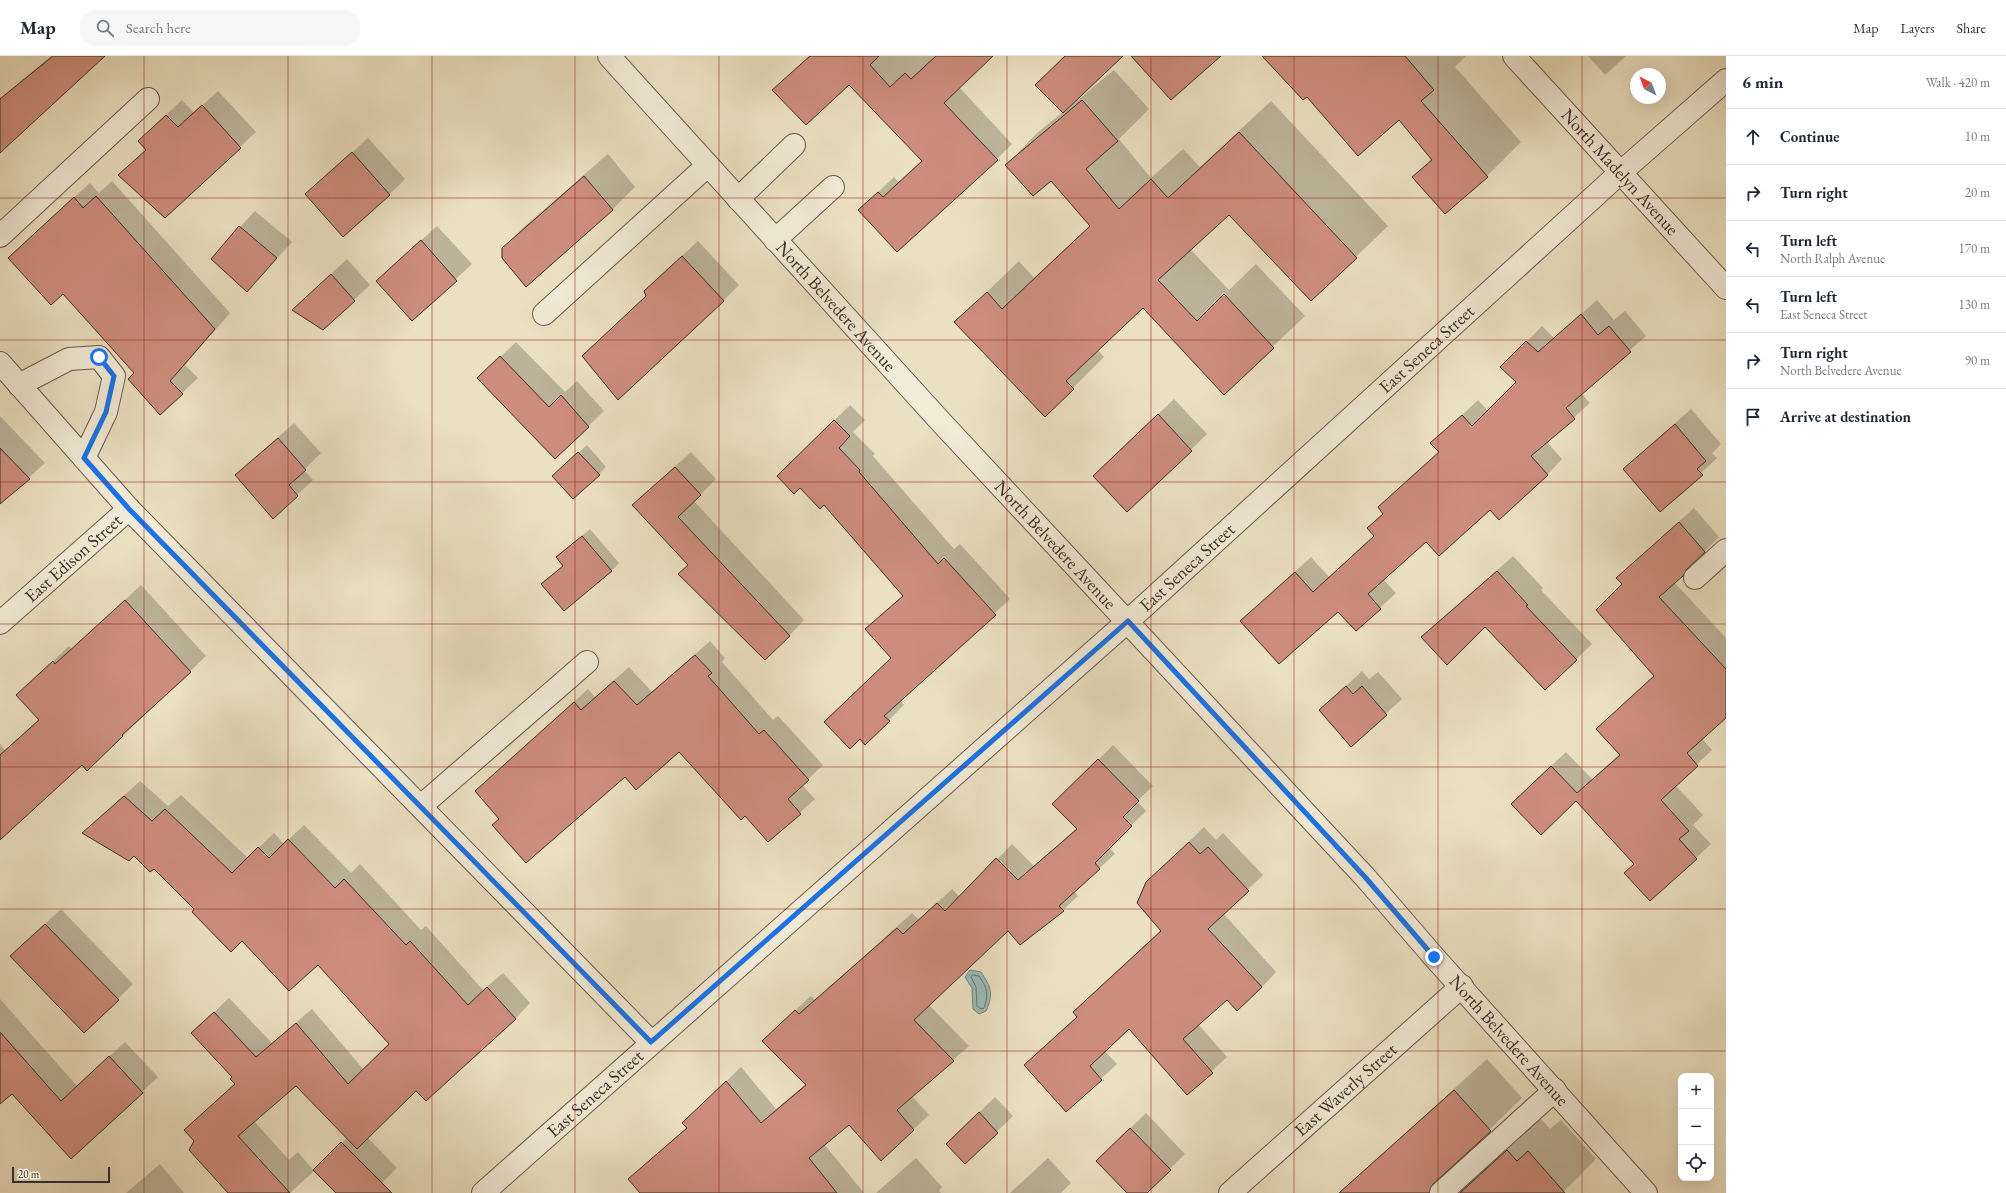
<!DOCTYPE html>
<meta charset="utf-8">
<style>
:root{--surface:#fff;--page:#f6f6f7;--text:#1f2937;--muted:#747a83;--line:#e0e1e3}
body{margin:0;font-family:"EB Garamond",serif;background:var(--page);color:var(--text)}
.controls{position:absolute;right:12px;bottom:12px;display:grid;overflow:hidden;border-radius:8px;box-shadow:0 4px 16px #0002}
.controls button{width:36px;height:36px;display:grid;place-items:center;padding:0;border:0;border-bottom:1px solid var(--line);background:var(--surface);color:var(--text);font:20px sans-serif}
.compass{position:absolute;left:1630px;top:12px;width:36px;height:36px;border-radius:50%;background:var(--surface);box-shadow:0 4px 16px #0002;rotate:318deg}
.scale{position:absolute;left:12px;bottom:10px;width:98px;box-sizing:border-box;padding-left:4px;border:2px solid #3b2e28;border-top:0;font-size:11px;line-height:14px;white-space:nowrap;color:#3b2e28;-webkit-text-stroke:3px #f2ebd7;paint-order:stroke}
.stop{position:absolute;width:12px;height:12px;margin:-9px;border:3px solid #1a73e8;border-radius:50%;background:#fff}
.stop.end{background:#1a73e8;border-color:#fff;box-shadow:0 1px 4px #0008}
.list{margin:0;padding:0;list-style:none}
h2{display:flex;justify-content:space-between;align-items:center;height:52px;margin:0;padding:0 16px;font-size:17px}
h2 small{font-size:13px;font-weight:400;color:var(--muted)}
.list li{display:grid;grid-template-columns:26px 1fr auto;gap:12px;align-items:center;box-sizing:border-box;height:56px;padding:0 16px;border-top:1px solid var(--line)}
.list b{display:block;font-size:15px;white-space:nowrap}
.list p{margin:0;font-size:13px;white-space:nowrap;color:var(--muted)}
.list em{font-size:13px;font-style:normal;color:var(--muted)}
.icon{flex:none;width:22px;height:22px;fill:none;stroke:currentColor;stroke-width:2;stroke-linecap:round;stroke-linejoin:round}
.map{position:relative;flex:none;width:1726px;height:1137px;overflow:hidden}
header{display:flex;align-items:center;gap:24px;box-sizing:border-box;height:56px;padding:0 20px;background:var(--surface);border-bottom:1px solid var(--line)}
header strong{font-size:19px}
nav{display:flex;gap:22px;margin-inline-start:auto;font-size:14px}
.search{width:280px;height:36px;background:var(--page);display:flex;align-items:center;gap:10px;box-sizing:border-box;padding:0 14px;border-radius:16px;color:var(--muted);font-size:15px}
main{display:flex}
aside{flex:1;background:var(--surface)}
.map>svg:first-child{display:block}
</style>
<header>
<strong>Map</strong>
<div class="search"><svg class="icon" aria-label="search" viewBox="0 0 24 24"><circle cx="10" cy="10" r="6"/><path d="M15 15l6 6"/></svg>Search here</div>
<nav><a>Map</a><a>Layers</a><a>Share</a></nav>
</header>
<main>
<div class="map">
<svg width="1726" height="1137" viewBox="0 0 1726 1137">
<rect width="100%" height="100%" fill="#ebe0c1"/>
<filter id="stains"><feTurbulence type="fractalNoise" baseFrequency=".005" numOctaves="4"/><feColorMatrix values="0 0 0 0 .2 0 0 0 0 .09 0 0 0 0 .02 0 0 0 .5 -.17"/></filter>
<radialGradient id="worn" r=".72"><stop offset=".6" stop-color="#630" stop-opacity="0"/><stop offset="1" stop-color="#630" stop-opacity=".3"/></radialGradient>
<path fill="#9abbba" stroke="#748380" d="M970 914 981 916C991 931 994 938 986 955L979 958 973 953 972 932 965 921Z"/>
<g fill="#0003">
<path d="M51 0H103L0 96V42Z"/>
<path d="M809 0H991L959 31 1012 88 997 103 859 154 894 121 899 127 923 104 849 27 774 34Z"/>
<path d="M1065 0H1122L1077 43 1078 44 1114 14 1149 53 1119 83 1151 122 1183 93 1200 111 1271 45 1388 170 1311 244 1229 157 1190 193 1229 234 1256 208 1305 260 1224 337 1143 251 1098 294 1104 301 1073 332 956 266 1019 205 1034 222 1091 169 1051 123 1006 109 1037 77 1063 56Z"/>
<path d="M1279 0H1466L1455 11 1521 86 1487 120 1445 157 1413 121 1432 102 1399 63Z"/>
<path d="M1588 0H1626L1605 19Z"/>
<path d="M218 35 256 76 165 160 135 104 146 93 154 70 182 44 194 57Z"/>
<path d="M368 82 405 123 389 139 307 138Z"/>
<path d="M608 98 635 131 612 154 503 192 526 169Z"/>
<path d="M112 125 230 257 185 309 198 322 160 358 135 317 25 186 90 127 99 137Z"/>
<path d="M255 155 292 186 247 235 240 171Z"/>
<path d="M437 170 472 208 412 264 377 225Z"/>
<path d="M698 185 739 229 723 245 583 300 647 240 660 220Z"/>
<path d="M347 203 370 229 323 273 294 253Z"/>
<path d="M1597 244 1614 264 1625 255 1646 280 1581 337 1590 347 1547 386 1562 403 1547 419 1490 453 1426 484 1383 523 1396 537 1356 574 1338 554 1241 565 1311 501 1329 521 1375 480 1369 472 1384 457 1379 451 1439 396 1432 387 1478 344 1488 355 1517 326 1502 311 1542 270 1554 282Z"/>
<path d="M516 286 565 336 577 325 604 355 555 402 494 307Z"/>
<path d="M1174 343 1207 378 1127 455 1110 404Z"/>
<path d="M850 349 865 364 853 376 875 398 873 400 954 493 960 488 1010 543 900 644 904 649 866 687 892 601 867 573 904 539 825 448 800 431 778 420Z"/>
<path d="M1691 353 1721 388 1712 397 1717 402 1660 455 1624 413Z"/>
<path d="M0 360 45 407 0 447Z"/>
<path d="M294 367 321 397 304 414 313 424 273 461 236 419Z"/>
<path d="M587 389 606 411 599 418 561 413Z"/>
<path d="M691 396 716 423 694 445 804 564 789 580 689 509 649 434Z"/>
<path d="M1694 452 1719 481 1674 526 1726 582V661L1702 683 1712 694 1675 729 1703 759 1693 769 1711 788 1696 802 1577 743 1527 733 1566 696 1592 723 1620 698 1597 673 1655 619 1623 528 1617 522Z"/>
<path d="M590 473 619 507 611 515 543 528 564 509 557 501Z"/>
<path d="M1513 500 1543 532 1541 534 1592 588 1545 633 1485 570 1422 581Z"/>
<path d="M141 529 206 600 123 680 82 708 0 772V688L5 694 39 663 33 624 69 590 72 593Z"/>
<path d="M710 585 725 602 722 606 773 664 778 660 823 709 802 729 815 743 768 785 746 759 679 694 625 719 500 763 477 735 588 633 595 641 629 611 652 636Z"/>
<path d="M1362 615 1369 623 1378 616 1402 643 1351 689 1320 654Z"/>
<path d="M1113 689 1153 730 1137 745 1146 755 1109 791 1115 798 1074 835 1078 840 1063 854 1008 874 929 949 969 990 912 1040 929 1059 881 1103 849 1068 824 1088 864 1137H641L629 1123 688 1071 699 1052 741 1011 776 1053 807 1027 778 970 811 940 815 944 912 857 919 864 952 833 960 841 1012 788 1034 810 1077 772 1054 748Z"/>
<path d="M140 725 168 750 181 739 248 802 274 777 284 788 304 769 351 817 360 808 421 874 426 870 483 934 503 917 530 947 515 963 416 1034 368 1082 397 1112 372 1137H337L315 1114 348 1081 296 1029 254 1065 289 1104 298 1096 314 1115 290 1137H230L196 1085 186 1074 235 1027 208 962 229 942 272 987 312 953 364 1014 390 988 318 908 242 883 195 853 154 812 135 798 83 777Z"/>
<path d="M1204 771 1216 784 1223 777 1263 819 1223 857 1276 916 1262 931 1227 942 1198 968 1227 1001 1187 1038 1129 972 1105 995 1117 1008 1066 1055 1025 1009 1078 960 1074 956 1089 941 1161 874 1147 826Z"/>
<path d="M61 853 133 928 118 943 27 885Z"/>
<path d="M0 943 77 1030 125 986 158 1021 71 1101 0 1023Z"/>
<path d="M1487 1003 1522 1042 1461 1101V1106L1477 1117 1483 1114 1540 1062 1550 1073 1561 1064 1596 1103 1562 1137H1339Z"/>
<path d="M995 1041 1013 1060 965 1106 963 1072Z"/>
<path d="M1146 1057 1185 1098 1145 1137H1128L1097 1105Z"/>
<path d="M916 1102 942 1131 939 1134 941 1137H876Z"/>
<path d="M1048 1102 1071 1127 1061 1137H1010Z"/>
<path d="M160 1108 184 1137H126Z"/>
</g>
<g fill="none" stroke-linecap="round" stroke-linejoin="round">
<path stroke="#6a7471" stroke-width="1" d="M973 919 979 920C987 931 989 939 984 952L981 953 977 950 976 931 971 921Z"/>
</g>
<g fill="#cd8d7d" stroke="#3b2e28">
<path d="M53 0H105L0 97V43Z"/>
<path d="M810 0H879L870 9 890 31 905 17 911 23 936 0H993L944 47 998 104 897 196 858 154 878 136 883 141 922 105 849 29 806 69 772 34Z"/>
<path d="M1065 0H1123L1063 57 1035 29Z"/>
<path d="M1131 0H1221L1171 44Z"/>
<path d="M1262 0H1405L1434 34 1421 45 1488 121 1445 158 1412 121 1432 104 1399 64 1358 100 1307 41 1303 44Z"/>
<path d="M1082 44 1118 85 1086 113 1119 153 1151 123 1168 142 1239 76 1357 202 1311 245 1229 159 1158 224 1197 265 1224 238 1274 292 1224 339 1143 252 1066 325 1074 333 1045 361 954 266 987 236 1002 253 1090 170 1051 125 1033 140 1005 109Z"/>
<path d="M202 49 241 92 165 162 118 119 146 94 138 85 166 59 178 71Z"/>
<path d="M352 96 390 139 343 181 305 138Z"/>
<path d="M584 120 613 154 526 231 502 202V192Z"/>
<path d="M96 140 215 273 170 325 183 338 160 359 128 323 134 317 63 238 51 249 8 202 74 141 83 152Z"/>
<path d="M239 170 277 202 247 236 211 203Z"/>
<path d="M421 184 457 225 412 265 376 225Z"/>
<path d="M682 200 724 245 618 344 582 300 646 240 644 235Z"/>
<path d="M331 218 355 245 323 274 292 254Z"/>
<path d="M1581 258 1598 279 1609 270 1631 296 1566 352 1575 363 1531 400 1548 419 1499 464 1490 454 1439 500 1426 486 1368 538 1381 553 1356 575 1338 556 1279 608 1240 565 1295 516 1313 536 1374 480 1367 472 1383 458 1378 451 1439 396 1430 387 1462 359 1472 370 1516 326 1500 311 1526 285 1538 296Z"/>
<path d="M500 300 549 351 561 339 589 371 555 403 477 322Z"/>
<path d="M1158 358 1192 395 1127 456 1093 420Z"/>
<path d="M834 364 850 380 839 392 860 414 859 416 938 508 944 502 996 559 884 660 890 665 865 689 860 683 850 693 824 666 891 602 865 573 903 540 824 449 820 453 800 432 794 438 777 420Z"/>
<path d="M1675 368 1706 405 1697 413 1703 419 1660 456 1623 413Z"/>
<path d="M278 382 306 414 289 429 298 440 273 463 235 419Z"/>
<path d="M0 392 30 423 0 448Z"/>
<path d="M578 396 600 419 573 443 552 420Z"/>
<path d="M675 411 701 439 678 461 790 580 765 604 678 518 688 509 632 449Z"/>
<path d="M1679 466 1705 496 1687 513 1683 520 1659 541 1726 613V662L1687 697 1698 710 1661 744 1689 775 1679 783 1697 803 1650 845 1624 817 1634 808 1576 745 1541 779 1511 748 1551 710 1577 737 1620 699 1596 673 1654 620 1596 554 1622 528 1616 522Z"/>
<path d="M582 480 612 515 564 555 541 528 563 510 556 501Z"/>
<path d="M1497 515 1528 549 1526 550 1577 604 1545 634 1485 571 1447 609 1421 581Z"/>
<path d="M125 544 191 616 122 679 123 680 87 715 82 709 0 784V699L39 664 16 639 53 605 55 608Z"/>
<path d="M695 599 712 617 708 620 759 678 764 674 809 724 788 743 801 758 768 786 745 760 741 764 679 696 636 734 625 721 526 807 492 769 499 763 475 735 574 646 581 654 614 625 637 649Z"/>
<path d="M1346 630 1353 638 1362 630 1387 659 1351 691 1319 654Z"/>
<path d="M1098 703 1139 745 1123 761 1132 770 1095 807 1100 813 1059 850 1064 855 1020 889 1008 875 914 964 954 1005 897 1054 914 1074 881 1105 849 1069 809 1102 837 1137H640L628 1123 687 1072 682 1067 726 1025 761 1067 806 1029 762 985 795 954 799 958 897 872 903 878 937 847 945 855 996 802 1018 824 1077 773 1052 748Z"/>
<path d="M124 740 152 765 165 753 232 817 258 791 269 802 288 783 335 832 344 823 406 889 410 885 468 949 487 931 516 963 426 1045 416 1035 357 1093 296 1030 238 1080 290 1137H228L189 1094 194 1085 184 1074 235 1028 230 1023 232 1021 191 977 214 956 256 1001 296 967 348 1028 389 988 318 909 289 935 242 885 231 896 192 856 194 853 154 813 150 816 134 800 129 805 82 777Z"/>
<path d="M1189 786 1200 798 1208 791 1249 835 1208 873 1262 931 1237 955 1227 944 1183 983 1213 1017 1187 1039 1129 973 1090 1010 1102 1024 1066 1056 1024 1009 1077 961 1073 956 1161 875 1137 847 1146 826Z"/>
<path d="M45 868 119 944 84 977 10 900Z"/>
<path d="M0 976 61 1045 109 1000 143 1037 71 1103 12 1038 0 1048Z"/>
<path d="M1454 1034 1491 1075 1433 1128 1429 1137H1339Z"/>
<path d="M979 1056 998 1077 965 1108 946 1088Z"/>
<path d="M1130 1072 1171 1114 1147 1137H1127L1096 1105Z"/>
<path d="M341 1086 392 1137H336L313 1114Z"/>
<path d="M1507 1094 1517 1105 1528 1095 1565 1137H1460Z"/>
</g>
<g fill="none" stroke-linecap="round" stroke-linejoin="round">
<defs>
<g id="minor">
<path id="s1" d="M609 0 941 366 1365 821 1434 901 1646 1137"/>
<path id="s2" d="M1514 0 1726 232"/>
<path d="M738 143 794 89"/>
<path d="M0 180 148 43"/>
<path d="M775 184 833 131"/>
<path d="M544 258 707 110"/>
<path d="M0 307 129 453 651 986"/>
<path d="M19 329 69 303 99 301 114 320 106 356 84 402"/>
<path d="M1695 522 1726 494"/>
<path id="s3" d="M0 567 129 453"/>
<path d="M421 750 587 606"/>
<path id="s4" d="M483 1137 1128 565 1620 117 1726 24"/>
<path id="s5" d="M1230 1137 1462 930"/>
<path d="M1441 1137 1555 1034"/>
</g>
</defs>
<use href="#minor" stroke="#675a4e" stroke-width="24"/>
<use href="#minor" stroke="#f2ebd7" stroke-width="22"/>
</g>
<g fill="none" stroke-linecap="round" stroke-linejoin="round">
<path stroke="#1a73e8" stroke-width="5" d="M99 301 114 320 106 356 84 402 129 453 651 986 1128 565 1365 821 1434 901"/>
</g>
<path fill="none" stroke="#8f2418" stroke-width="1" stroke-opacity="0.55" d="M144 0V1137M288 0V1137M432 0V1137M575 0V1137M719 0V1137M863 0V1137M1007 0V1137M1151 0V1137M1294 0V1137M1438 0V1137M1582 0V1137M0 142H1726M0 284H1726M0 426H1726M0 568H1726M0 711H1726M0 853H1726M0 995H1726"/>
<g text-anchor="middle" stroke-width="4" stroke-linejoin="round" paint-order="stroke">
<g font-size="18" fill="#3b2e28" stroke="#f2ebd7">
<text dy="6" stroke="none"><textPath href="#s2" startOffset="157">North Madelyn Avenue</textPath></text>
<text dy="6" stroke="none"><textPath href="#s1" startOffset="338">North Belvedere Avenue</textPath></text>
<text dy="6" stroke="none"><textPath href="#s4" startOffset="1266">East Seneca Street</textPath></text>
<text dy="6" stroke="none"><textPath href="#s1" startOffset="662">North Belvedere Avenue</textPath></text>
<text dy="6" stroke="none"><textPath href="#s3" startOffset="98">East Edison Street</textPath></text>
<text dy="6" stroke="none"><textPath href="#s4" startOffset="942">East Seneca Street</textPath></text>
<text dy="6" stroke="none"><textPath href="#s1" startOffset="1334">North Belvedere Avenue</textPath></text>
<text dy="6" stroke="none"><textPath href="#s5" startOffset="155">East Waverly Street</textPath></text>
<text dy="6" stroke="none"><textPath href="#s4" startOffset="150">East Seneca Street</textPath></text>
</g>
</g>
<rect width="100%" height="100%" filter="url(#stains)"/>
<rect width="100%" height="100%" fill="url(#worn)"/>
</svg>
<div class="controls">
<button>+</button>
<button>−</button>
<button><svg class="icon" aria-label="locate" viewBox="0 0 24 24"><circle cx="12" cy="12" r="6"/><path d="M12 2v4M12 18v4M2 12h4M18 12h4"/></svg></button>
</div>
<svg class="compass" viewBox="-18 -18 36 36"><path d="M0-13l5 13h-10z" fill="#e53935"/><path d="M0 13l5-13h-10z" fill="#747a83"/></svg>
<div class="scale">20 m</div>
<div class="stop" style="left:99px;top:301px"></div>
<div class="stop end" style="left:1434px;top:901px"></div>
</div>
<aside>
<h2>6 min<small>Walk · 420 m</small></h2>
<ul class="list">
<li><svg class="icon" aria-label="ahead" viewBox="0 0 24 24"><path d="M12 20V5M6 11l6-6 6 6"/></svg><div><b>Continue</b></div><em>10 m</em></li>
<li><svg class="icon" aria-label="right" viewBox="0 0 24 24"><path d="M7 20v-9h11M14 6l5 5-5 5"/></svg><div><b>Turn right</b></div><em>20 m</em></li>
<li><svg class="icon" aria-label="left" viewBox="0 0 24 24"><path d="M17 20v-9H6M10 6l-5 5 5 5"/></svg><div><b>Turn left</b><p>North Ralph Avenue</p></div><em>170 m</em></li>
<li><svg class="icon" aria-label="left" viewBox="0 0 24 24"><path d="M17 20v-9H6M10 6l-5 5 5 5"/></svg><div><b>Turn left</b><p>East Seneca Street</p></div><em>130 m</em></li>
<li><svg class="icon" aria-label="right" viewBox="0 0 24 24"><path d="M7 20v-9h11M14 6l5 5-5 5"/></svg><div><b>Turn right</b><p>North Belvedere Avenue</p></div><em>90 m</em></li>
<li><svg class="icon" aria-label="arrive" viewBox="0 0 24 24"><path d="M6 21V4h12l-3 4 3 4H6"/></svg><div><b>Arrive at destination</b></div></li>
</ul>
</aside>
</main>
